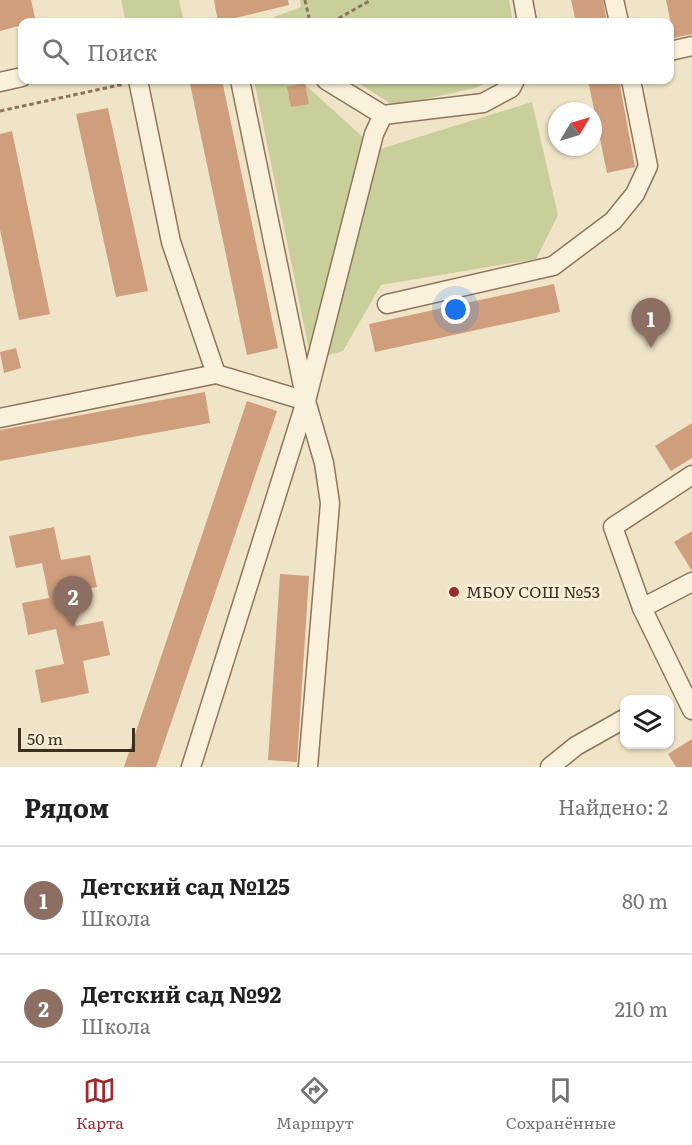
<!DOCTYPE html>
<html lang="ru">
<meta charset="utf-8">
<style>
:root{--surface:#fff;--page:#f6f6f6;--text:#202124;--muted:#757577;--line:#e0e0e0;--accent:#9e2a2b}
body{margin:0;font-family:Literata,serif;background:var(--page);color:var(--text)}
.controls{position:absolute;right:18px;bottom:18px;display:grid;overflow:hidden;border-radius:12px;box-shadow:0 2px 4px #0004}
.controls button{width:54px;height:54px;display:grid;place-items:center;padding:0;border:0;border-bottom:2px solid var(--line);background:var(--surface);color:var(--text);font:30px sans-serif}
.compass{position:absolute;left:548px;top:102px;width:54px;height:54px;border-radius:50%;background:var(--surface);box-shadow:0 2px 4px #0004;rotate:52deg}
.scale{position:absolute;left:18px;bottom:15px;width:117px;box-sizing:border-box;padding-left:6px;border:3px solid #3d2e20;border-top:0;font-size:16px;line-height:21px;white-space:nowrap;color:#3d2e20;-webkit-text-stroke:4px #f7eed8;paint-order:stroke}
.you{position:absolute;left:456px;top:310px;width:21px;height:21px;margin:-15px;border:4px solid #fff;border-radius:50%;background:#1a73e8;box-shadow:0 0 0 9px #1a73e833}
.badge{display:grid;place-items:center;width:39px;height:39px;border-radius:50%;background:var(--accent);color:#fff;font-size:20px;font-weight:700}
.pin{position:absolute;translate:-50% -50px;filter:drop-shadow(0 2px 3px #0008)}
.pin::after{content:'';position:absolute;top:32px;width:21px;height:18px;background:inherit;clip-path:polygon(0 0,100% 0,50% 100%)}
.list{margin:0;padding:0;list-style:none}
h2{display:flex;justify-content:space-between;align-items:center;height:78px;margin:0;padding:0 24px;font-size:26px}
h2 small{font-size:20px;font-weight:400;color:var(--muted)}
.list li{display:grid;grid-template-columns:39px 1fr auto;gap:18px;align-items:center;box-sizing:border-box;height:108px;padding:0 24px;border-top:2px solid var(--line)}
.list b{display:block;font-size:22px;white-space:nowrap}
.list p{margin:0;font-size:20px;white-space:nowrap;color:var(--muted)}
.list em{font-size:20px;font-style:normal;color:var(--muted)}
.icon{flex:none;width:33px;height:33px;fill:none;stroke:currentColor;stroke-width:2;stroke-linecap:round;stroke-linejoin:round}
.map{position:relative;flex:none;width:692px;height:767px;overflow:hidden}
.search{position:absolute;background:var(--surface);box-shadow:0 2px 4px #0004;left:18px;right:18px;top:18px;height:66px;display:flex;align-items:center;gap:15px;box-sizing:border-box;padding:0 21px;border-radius:12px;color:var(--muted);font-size:22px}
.sheet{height:294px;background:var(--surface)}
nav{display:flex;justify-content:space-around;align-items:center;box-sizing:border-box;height:84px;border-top:2px solid var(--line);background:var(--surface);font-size:16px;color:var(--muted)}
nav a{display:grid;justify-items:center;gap:3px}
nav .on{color:var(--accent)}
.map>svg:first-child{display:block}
</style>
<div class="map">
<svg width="692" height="767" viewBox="0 0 692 767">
<rect width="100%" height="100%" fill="#f0e4c8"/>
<g fill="#c9cf9b">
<path d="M121 0H179L184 22H126Z"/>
<path d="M300 0H509L513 22H279L274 17 301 7Z"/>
<path d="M254 80H300L377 150 532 102 558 215 536 259 381 285 343 351 311 360Z"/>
<path d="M354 80H492L475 88 394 106Z"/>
</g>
<g fill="#cf9f7d">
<path d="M0 0H31L36 22H22V25L0 31Z"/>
<path d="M214 0H288L289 5 218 22Z"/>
<path d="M571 0H603L607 22H576Z"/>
<path d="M666 0H692V34L674 38Z"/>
<path d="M210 80H222L278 348 247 355 190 84Z"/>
<path d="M588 80H619L635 167 607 173Z"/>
<path d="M305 83 309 104 291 107 287 87Z"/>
<path d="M108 108 148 291 116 297 76 114Z"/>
<path d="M12 131 50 314 19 320 0 230V134Z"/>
<path d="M554 284 560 312 375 352 369 324Z"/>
<path d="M16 348 21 368 4 373 0 352Z"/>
<path d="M205 392 210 423 0 461V430Z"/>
<path d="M247 401 277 411 156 767H124Z"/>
<path d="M692 423V458L671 471 655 446Z"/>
<path d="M54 527 61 560 90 555 97 587 69 593 76 626 103 621 110 655 83 661 89 693 41 703 35 670 64 664 56 629 28 635 22 603 49 598 42 563 16 568 9 536Z"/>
<path d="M692 531V571L674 542Z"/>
<path d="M280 574 309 576 297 762 268 760Z"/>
<path d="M692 739V767H676L668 754Z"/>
</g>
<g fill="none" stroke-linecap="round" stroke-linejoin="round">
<defs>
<g id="minor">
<path d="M523 0 527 22"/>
<path d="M614 0 619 22"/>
<path d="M670 51 692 46"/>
<path d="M138 80 171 242 216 374"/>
<path d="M240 80 306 401 324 463 330 503 308 767"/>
<path d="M326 80 383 115 483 103 511 88 515 80"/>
<path d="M0 82 22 77"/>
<path d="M387 304 553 266 613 221 635 194 648 166 631 80"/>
<path d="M0 418 216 374 306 401"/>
<path d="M692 475 613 527 642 608 692 710"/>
<path d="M642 608 692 582"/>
<path d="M191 767 306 401 374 134 383 115"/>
<path d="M550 767 576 746 624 719"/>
</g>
</defs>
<use href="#minor" stroke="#8d765c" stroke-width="21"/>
<g stroke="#8d765c" stroke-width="3" stroke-dasharray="4.5 3" stroke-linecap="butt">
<path d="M305 0 310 22"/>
<path d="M332 22 371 0"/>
<path d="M0 111 124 84"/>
</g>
<use href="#minor" stroke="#faf1dc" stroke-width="18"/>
</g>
<circle fill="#9e2a2b" stroke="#f7eed8" stroke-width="2" cx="454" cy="592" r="6"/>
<g text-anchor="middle" stroke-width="6" stroke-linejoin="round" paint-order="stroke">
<g font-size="16" fill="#3d2e20" stroke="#f7eed8" text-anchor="start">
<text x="466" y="598">МБОУ СОШ №53</text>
</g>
</g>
</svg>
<div class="controls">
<button><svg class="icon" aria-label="layers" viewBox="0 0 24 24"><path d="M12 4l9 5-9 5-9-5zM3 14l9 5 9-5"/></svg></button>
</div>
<svg class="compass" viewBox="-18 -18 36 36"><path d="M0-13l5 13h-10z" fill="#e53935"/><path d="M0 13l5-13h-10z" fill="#757577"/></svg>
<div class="scale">50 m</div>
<div class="you"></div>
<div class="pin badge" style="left:651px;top:348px;background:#8d6e63">1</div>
<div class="pin badge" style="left:73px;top:626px;background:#8d6e63">2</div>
<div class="search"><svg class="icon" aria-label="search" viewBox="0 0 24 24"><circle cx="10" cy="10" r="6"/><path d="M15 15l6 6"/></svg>Поиск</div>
</div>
<section class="sheet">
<h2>Рядом<small>Найдено: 2</small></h2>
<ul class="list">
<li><span class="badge" style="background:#8d6e63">1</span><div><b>Детский сад №125</b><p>Школа</p></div><em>80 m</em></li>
<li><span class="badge" style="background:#8d6e63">2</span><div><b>Детский сад №92</b><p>Школа</p></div><em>210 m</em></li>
</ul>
</section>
<nav>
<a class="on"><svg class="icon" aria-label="map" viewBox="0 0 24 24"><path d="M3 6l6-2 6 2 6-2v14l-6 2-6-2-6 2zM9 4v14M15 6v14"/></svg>Карта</a>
<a><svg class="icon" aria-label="directions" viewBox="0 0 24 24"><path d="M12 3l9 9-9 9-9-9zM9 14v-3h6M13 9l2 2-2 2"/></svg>Маршрут</a>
<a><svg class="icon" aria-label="saved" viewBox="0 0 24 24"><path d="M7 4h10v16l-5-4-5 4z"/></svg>Сохранённые</a>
</nav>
